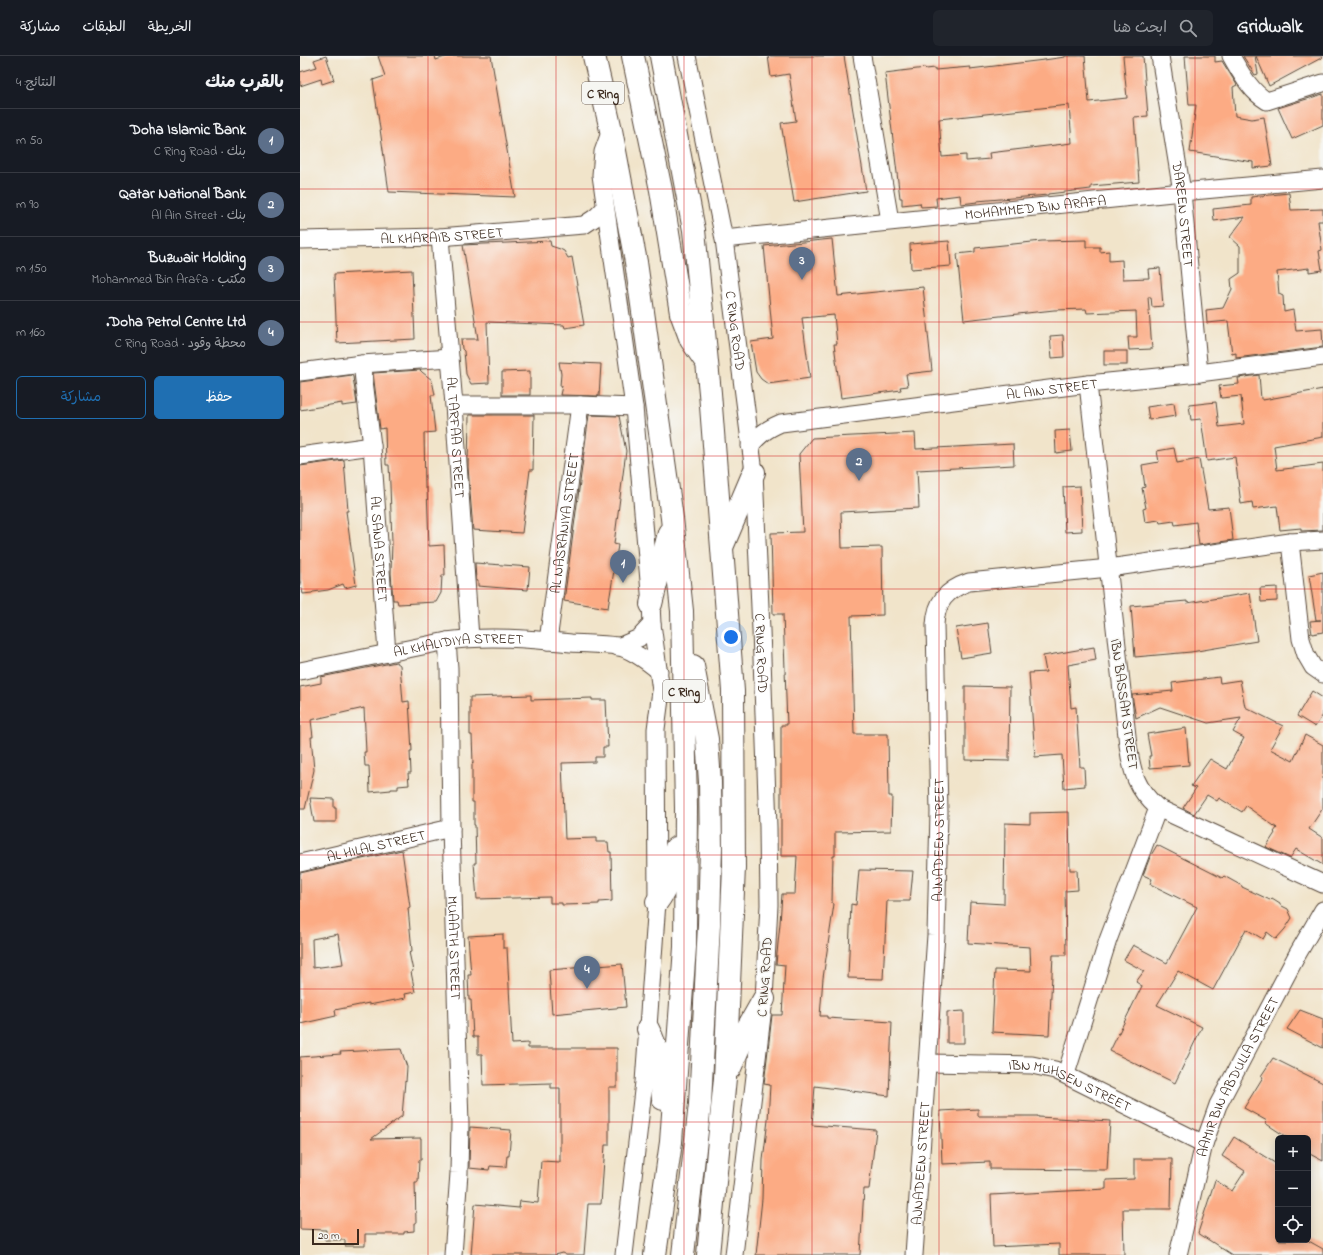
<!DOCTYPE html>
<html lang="ar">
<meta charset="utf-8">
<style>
:root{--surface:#171b24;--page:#20242c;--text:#f1f3f6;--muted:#9ea1a6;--line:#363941;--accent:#1f6fb2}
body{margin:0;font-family:"Indie Flower","Playpen Sans Arabic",sans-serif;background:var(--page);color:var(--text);direction:rtl}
.controls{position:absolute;right:12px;bottom:12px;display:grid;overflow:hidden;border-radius:6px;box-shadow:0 2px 10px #0003}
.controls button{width:36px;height:36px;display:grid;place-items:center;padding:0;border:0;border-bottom:1px solid var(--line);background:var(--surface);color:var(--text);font:20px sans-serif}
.scale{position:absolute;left:12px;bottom:10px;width:47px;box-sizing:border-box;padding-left:4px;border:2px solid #3b2a1e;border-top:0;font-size:11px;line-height:14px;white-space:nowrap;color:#3b2a1e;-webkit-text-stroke:3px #f6f6f2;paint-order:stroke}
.you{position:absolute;left:431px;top:581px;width:14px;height:14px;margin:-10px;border:3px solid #fff;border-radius:50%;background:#1a73e8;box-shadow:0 0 0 6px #1a73e833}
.badge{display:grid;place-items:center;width:26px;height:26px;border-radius:50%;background:var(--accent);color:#fff;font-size:13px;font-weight:700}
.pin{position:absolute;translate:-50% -33px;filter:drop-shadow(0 1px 2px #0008)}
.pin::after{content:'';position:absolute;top:21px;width:14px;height:12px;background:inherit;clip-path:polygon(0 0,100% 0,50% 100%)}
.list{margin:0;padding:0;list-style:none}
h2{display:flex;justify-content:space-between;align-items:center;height:52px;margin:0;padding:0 16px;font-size:17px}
h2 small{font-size:13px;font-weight:400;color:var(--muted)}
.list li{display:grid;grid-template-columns:26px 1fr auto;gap:12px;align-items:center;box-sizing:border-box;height:64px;padding:0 16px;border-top:1px solid var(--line)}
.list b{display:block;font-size:15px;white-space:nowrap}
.list p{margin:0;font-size:13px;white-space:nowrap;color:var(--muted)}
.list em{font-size:13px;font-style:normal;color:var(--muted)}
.actions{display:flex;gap:8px;padding:12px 16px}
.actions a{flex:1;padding:9px 0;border:1px solid var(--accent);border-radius:6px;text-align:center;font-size:14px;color:var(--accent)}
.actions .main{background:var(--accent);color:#fff}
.icon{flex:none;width:22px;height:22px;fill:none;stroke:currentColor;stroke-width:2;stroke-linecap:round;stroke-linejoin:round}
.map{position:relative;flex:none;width:1023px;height:1199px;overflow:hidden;direction:ltr}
header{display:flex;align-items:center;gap:24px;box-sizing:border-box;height:56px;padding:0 20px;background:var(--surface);border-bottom:1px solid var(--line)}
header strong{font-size:19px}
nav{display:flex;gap:22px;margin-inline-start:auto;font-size:14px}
.search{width:280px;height:36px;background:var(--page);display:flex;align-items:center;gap:10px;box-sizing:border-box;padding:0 14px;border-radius:6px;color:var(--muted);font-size:15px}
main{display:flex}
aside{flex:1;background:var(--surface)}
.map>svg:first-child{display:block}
</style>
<header>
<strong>Gridwalk</strong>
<div class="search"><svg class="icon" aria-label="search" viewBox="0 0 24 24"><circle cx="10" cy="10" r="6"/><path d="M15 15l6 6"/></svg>ابحث هنا</div>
<nav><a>الخريطة</a><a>الطبقات</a><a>مشاركة</a></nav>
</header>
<main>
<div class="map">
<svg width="1023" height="1199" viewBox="0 0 1023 1199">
<rect width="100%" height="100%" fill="#f6f6f2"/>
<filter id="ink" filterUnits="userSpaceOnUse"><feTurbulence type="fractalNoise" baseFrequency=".025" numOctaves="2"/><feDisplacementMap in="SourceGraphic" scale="8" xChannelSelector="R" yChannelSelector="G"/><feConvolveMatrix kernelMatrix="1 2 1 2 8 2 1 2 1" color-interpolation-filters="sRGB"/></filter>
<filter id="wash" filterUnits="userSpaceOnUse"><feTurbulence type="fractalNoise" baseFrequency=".012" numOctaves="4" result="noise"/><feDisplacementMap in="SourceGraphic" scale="16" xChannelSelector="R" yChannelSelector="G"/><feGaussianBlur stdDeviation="0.9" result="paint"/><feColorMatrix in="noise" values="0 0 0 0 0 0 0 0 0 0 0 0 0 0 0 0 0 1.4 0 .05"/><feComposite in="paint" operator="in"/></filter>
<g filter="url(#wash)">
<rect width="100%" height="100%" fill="#f1e4ca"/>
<g id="blocks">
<g fill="#fcab84" fill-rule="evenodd">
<path d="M26 0 34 24 22 28 21 23 0 30V16L17 11 14 4Z"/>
<path d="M78 0H135L136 4 148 0H191L215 141 89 136 73 24 85 20Z"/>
<path d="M468 0H544L566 135 494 146 481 67 496 65 489 18 471 21Z"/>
<path d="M765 0H785L789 46 827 42 823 0H843L848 60 834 61 839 126 791 130V133L748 138V139L677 145V146L661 148 660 139 636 142 637 150 621 151 620 147 602 149V142H600L585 17 625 12 626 13 635 12V14L670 11V13L744 4 765 1ZM769 49 772 87 689 97 690 103 666 105V99L642 101 639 63Z"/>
<path d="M885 0H915V6L922 5 937 29 933 31 935 60 952 63 964 61 972 110 953 112V106L890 96 896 49H889Z"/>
<path d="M943 0H955L958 18 955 19Z"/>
<path d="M956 0H1023V1L969 30Z"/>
<path d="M1023 38V69L992 83 978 52Z"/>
<path d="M989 137 991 154 1023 153V165H1018L1022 194 1019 195 1022 214 1009 216V212L977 216 979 238 983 240 984 256 993 254 996 275 1022 273 1023 291 936 302V297L932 298 928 265 907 267 906 254 923 252 932 233 931 223 940 217V190L930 181 945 161 914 165 913 153 951 149V141Z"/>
<path d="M532 183 538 240 623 231 632 315 606 318 608 330 600 331 601 334 541 342 534 288H537L534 259 502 262 510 322 468 328 461 323 456 316 451 286 473 283 464 190Z"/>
<path d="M786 184V191H800V196L809 195V205L822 204 823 223 849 222 848 213 860 212 863 250 852 251 851 241H848L852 293 829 294 828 281H837L836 255 787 257 786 253 754 254 664 264 657 198 675 196V192L742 185Z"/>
<path d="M250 185 251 190 260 193 264 195 268 202 272 201 284 269 265 272 264 269 187 266 189 327 171 328 166 318 164 295 162 293 161 283H178L163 189Z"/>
<path d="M649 185 651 210 611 213 610 188Z"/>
<path d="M112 214 115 283 37 287 34 218Z"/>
<path d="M763 279 764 301 752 302 750 280Z"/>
<rect x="804" y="295" width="23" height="14"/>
<path d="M259 306 301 308 299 340 260 339 262 330H260L261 318Z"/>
<path d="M120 314 122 316 132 324 135 339H131L135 376 124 377 125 432H127L129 490 144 489 145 519H142L141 537 136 546 98 548 97 544H93L91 517 92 486 90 429 89 409H86L85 372 80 373 73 317Z"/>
<path d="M230 315V339H202V316Z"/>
<path d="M52 319 53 321 57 348 42 350V347L0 354V326Z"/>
<path d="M959 319 961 343H963V344L1023 333V381L974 390 977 414 1023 408V474L1001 475V472L980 474 977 450 953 453 952 446 941 448 935 401 907 405 901 363 891 364 889 349 916 346 919 371 944 368 941 340 921 342 919 330 939 328 938 322Z"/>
<path d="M874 347 876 360 849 364 847 351Z"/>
<path d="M169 359H234L233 414H230L222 477 173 474 168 411Z"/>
<path d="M289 359 319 360 326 395 314 488 318 489 308 552 264 545Z"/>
<path d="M770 374 772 395 756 397 755 375Z"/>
<path d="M615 377 616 393 713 388 714 409 617 414 619 452 541 456 542 492 582 491 583 559 551 560 554 678H588L589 740H592L591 775 535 776V800H533L532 847 534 848 523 922 520 960H527V962L592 966 589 1040 515 1030 512 1069 576 1074 569 1133H564L560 1199H456L462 1143 463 1104 468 1064 470 1029 464 1028 472 959H482L485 909 476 908 480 867 482 838H495L497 800H481V669H487L483 558H473L471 477 503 476 499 398 512 382Z"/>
<path d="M874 392 877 407 899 403 908 453 929 451 933 484 899 489 896 466 875 469 874 465 860 467 859 464 845 466 843 453 846 452 842 432 845 431 842 409 859 406 857 395Z"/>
<path d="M44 404 48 455H46L56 529 45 532 43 528 28 534 13 536 12 537 3 538 0 524V410Z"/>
<path d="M780 430 782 475 765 476 763 431Z"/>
<path d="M175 507 230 511 228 534 178 530V525H176Z"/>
<path d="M1023 516V576L1012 578 1010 565 1021 564H1016L1009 519Z"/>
<path d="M977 531V545L961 546 960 532Z"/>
<path d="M950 537 957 585 891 596 835 601 831 550 887 545V547Z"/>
<path d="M688 567 692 597 661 602 656 572Z"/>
<path d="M794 591 796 604 768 609 771 652 776 651 780 711H784L785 730 764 732 762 699 735 701 729 617 746 616 743 600Z"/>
<path d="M96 606 100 609 103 646 109 645 112 695H110L111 717H108L109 729 98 730V733H91V734L70 736 69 710H65L64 696H66L64 652 11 664 13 681H11L14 714 5 753H0V631L21 627V621Z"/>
<path d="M919 621 920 627 940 624 945 651 983 670 970 693 993 705 1005 679 1023 689V752L1009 773 1023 782V809L996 793 990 802 966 791 975 777 974 776 977 772 946 750 942 756 919 742 917 745 907 739 894 758 883 752 896 732 891 730 910 703 927 713 944 682 933 676 941 662 908 667 860 651 836 662 832 639 873 635 872 627Z"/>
<path d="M665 630 710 631 709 705 665 704Z"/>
<path d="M1012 635 1023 642V659L1015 671 997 660Z"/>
<path d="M231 639V644L292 642V644H306L308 691H303V701H295V706L262 707 265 783 296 782V786H308L309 796H311L312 845 299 846V848L262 849V847H250V841L177 843 174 807H176L175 769H174V746H172V708L173 707 172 679H170V641Z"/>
<path d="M886 672 889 709 850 712 849 700H851L847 678Z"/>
<path d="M10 742 34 743V752H36V766H14Z"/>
<path d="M769 756 770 814H777L778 834 765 835 766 899H753L749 979 692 976 695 914 731 915 730 891 668 887 670 846 704 848 705 767 730 768V757Z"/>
<path d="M857 789 922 822 924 820 942 830V831L970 844 972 842 980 847V849L988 853 992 862 985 873 976 883 967 876 963 883 946 873 913 934 878 915 857 949 902 971 875 1027 810 995 842 930 836 926 844 915 824 904 833 889 867 907 897 851 850 828 852 823 843 819 850 801Z"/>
<path d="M102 794 110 851 108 852 112 895 109 896 113 915 111 916 115 936 105 938 106 942 69 949V947L35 954 36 960 0 968V817ZM38 878 43 908 13 912 12 883Z"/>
<path d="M559 814 613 815 610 845H587L583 923 548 922 551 848 556 849Z"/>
<path d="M203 878V892H207L212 988 228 987V992H317V1031H309V1089H305L301 1148H288L284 1199H266L262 1197 254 1199H171L175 1148 219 1152 220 1145 238 1147 241 1105 260 1106V1032H251V1027L183 1029 182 998H178V981H173L171 944H169L168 919H171L168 880Z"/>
<path d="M322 908 326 951 252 958 249 914Z"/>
<path d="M1000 954 1023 963V992L987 973Z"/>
<path d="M664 955V987H647V956Z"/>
<path d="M101 993 107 1011 106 1026 105 1025 102 1060 71 1083 121 1082V1104H119L118 1126H115L116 1167H114V1175L104 1176V1178H65V1190H45V1184H25L26 1174 0 1173V1001L41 998 40 996Z"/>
<path d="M973 1002 1023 1027V1105L1008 1097V1082H988L965 1067 967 1065 944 1052 963 1021 961 1020Z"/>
<path d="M678 1053V1060H738V1061L810 1065 807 1114 690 1113V1106L642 1108 640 1055Z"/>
<path d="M170 1071 211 1074 209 1100H207L206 1111 190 1110 189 1114 169 1112Z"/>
<path d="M934 1081 978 1109V1184H1007L1023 1193V1199H932L898 1177 915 1124 932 1135 945 1115 922 1100Z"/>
<path d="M834 1103H872L871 1153H823L824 1199H759V1188L693 1191 691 1139 806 1133V1124L834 1123Z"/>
</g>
</g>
</g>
<g filter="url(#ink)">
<use href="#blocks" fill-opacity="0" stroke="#564638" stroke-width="1"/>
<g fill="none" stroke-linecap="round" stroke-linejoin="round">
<defs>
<g id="minor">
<path id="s1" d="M387 0 424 183 454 416 461 574 468 771 469 849 464 943 434 1199"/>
<path d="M562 0 590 165"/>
<path id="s2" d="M860 0 882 136 899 317"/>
<path d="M931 0C941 17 950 35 967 45L1023 27"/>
<path d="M311 74 303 96 301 119 334 351 351 548 352 568 361 635 356 673 357 846 344 1026 324 1199"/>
<path id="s3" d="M140 181 154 349 170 582"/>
<path id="s4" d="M424 183 882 136 1023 123"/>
<path id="s5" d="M0 184 140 181 284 169 296 161 305 152"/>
<path id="s6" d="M62 308 72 390 87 597"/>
<path d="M0 316 62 308 150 302"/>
<path d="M154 349H280L334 351"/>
<path id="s7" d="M450 390C460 378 467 373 481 367L788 328 899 317 1023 301"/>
<path d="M0 400 72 390"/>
<path d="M990 486 1001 583 1006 599 1013 611 1023 618"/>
<path id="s8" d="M147 585 149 612 151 772 160 1068 159 1117 153 1199"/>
<path id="s9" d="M248 585 280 349"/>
<path d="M318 591 339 582 352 568"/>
<path id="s10" d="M0 615 147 585C188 579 230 583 271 587 286 588 302 588 317 590 333 594 347 605 359 615"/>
<path d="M858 752 1023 828"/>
<path id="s11" d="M0 807 151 772"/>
<path id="s12" d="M627 1007 732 1009 755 1014 904 1088"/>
<path d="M766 1018 808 884 858 752C836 733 832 716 828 689L788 328"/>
<path id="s13" d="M614 1199 636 879 639 756 635 569C636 546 646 534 669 526L809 512 990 486 1023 484"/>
<path id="s14" d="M878 1199 904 1088 918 1049 997 899 1023 854"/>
</g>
<g id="trunk">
<path d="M294 0 311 74 336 206 372 462 382 555 386 752 385 891 371 1086 355 1199"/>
<path d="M333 0 361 134 381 257 391 284 404 303"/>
<path d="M361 0 394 174 410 337 433 635 434 811 425 1022 408 1199"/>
<path d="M423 489 454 416"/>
<path d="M351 548 369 477"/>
<path d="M357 846C370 829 372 811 376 792"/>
<path d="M348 973C361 998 360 1015 363 1043"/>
<path d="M430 1012 447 973 464 943"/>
<path d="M383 1199 400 1048 409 868 411 792 410 726 407 683 393 610"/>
</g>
</defs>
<use href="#minor" stroke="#564638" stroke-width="19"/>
<use href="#trunk" stroke="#564638" stroke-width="24"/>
<use href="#minor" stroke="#fff" stroke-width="17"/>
<use href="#trunk" stroke="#fff" stroke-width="22"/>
</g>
</g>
<path fill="none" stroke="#d62828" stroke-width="1" stroke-opacity="0.55" d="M128 0V1199M256 0V1199M384 0V1199M512 0V1199M639 0V1199M767 0V1199M895 0V1199M0 133H1023M0 266H1023M0 400H1023M0 533H1023M0 666H1023M0 799H1023M0 933H1023M0 1066H1023"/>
<g text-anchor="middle" stroke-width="3" stroke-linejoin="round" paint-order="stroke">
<g fill="#f6f6f2" stroke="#73675e" stroke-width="1">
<rect x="282" y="26" width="42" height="22" rx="3"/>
<rect x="363" y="624" width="42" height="22" rx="3"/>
</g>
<g font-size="13" font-weight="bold" fill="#3b2a1e">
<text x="303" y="42">C Ring</text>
<text x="384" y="640">C Ring</text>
</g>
<g font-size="14" fill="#3b2a1e" stroke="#f6f6f2">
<text dy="5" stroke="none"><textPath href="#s4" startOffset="313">MOHAMMED BIN ARAFA</textPath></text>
<text dy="5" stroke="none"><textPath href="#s2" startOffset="160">DAREEN STREET</textPath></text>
<text dy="5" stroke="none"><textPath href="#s5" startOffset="142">AL KHARAIB STREET</textPath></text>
<text dy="5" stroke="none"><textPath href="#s1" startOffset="279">C RING ROAD</textPath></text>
<text dy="5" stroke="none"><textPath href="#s7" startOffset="312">AL AIN STREET</textPath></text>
<text dy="5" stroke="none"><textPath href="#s3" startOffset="201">AL TARFAA STREET</textPath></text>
<text dy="5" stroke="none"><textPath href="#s9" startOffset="119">AL NASRANIYA STREET</textPath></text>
<text dy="5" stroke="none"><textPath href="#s6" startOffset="186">AL SANA STREET</textPath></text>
<text dy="5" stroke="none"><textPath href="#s10" startOffset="161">AL KHALIDIYA STREET</textPath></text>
<text dy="5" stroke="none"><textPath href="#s1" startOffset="603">C RING ROAD</textPath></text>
<text transform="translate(825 648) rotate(82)" y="5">IBN BASSAM STREET</text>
<text dy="5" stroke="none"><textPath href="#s13" startOffset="416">AJNADEEN STREET</textPath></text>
<text dy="5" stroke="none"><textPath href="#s11" startOffset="78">AL HILAL STREET</textPath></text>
<text dy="5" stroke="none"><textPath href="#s8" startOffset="307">MUAATH STREET</textPath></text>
<text transform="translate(464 921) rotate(-86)" y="5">C RING ROAD</text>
<text dy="5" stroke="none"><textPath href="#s14" startOffset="189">AAMIR BIN ABDULLA STREET</textPath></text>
<text dy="5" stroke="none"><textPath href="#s12" startOffset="147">IBN MUHSEN STREET</textPath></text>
<text dy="5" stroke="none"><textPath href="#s13" startOffset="92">AJNADEEN STREET</textPath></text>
</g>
</g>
</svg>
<div class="controls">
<button>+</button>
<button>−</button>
<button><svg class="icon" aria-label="locate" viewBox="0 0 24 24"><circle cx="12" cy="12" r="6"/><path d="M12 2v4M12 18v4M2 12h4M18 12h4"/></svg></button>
</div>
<div class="scale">20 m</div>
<div class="you"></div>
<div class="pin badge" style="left:323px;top:527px;background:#5c6f8a">1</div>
<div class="pin badge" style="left:559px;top:425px;background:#5c6f8a">2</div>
<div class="pin badge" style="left:502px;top:224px;background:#5c6f8a">3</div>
<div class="pin badge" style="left:287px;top:933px;background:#5c6f8a">4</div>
</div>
<aside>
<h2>بالقرب منك<small>النتائج: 4</small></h2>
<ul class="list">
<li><span class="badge" style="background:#5c6f8a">1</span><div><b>Doha Islamic Bank</b><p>بنك · C Ring Road</p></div><em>50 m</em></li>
<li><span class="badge" style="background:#5c6f8a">2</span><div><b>Qatar National Bank</b><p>بنك · Al Ain Street</p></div><em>90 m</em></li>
<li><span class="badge" style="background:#5c6f8a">3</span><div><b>Buzwair Holding</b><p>مكتب · Mohammed Bin Arafa</p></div><em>150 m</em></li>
<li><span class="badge" style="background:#5c6f8a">4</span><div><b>Doha Petrol Centre Ltd.</b><p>محطة وقود · C Ring Road</p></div><em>160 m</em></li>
</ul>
<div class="actions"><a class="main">حفظ</a><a>مشاركة</a></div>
</aside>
</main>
